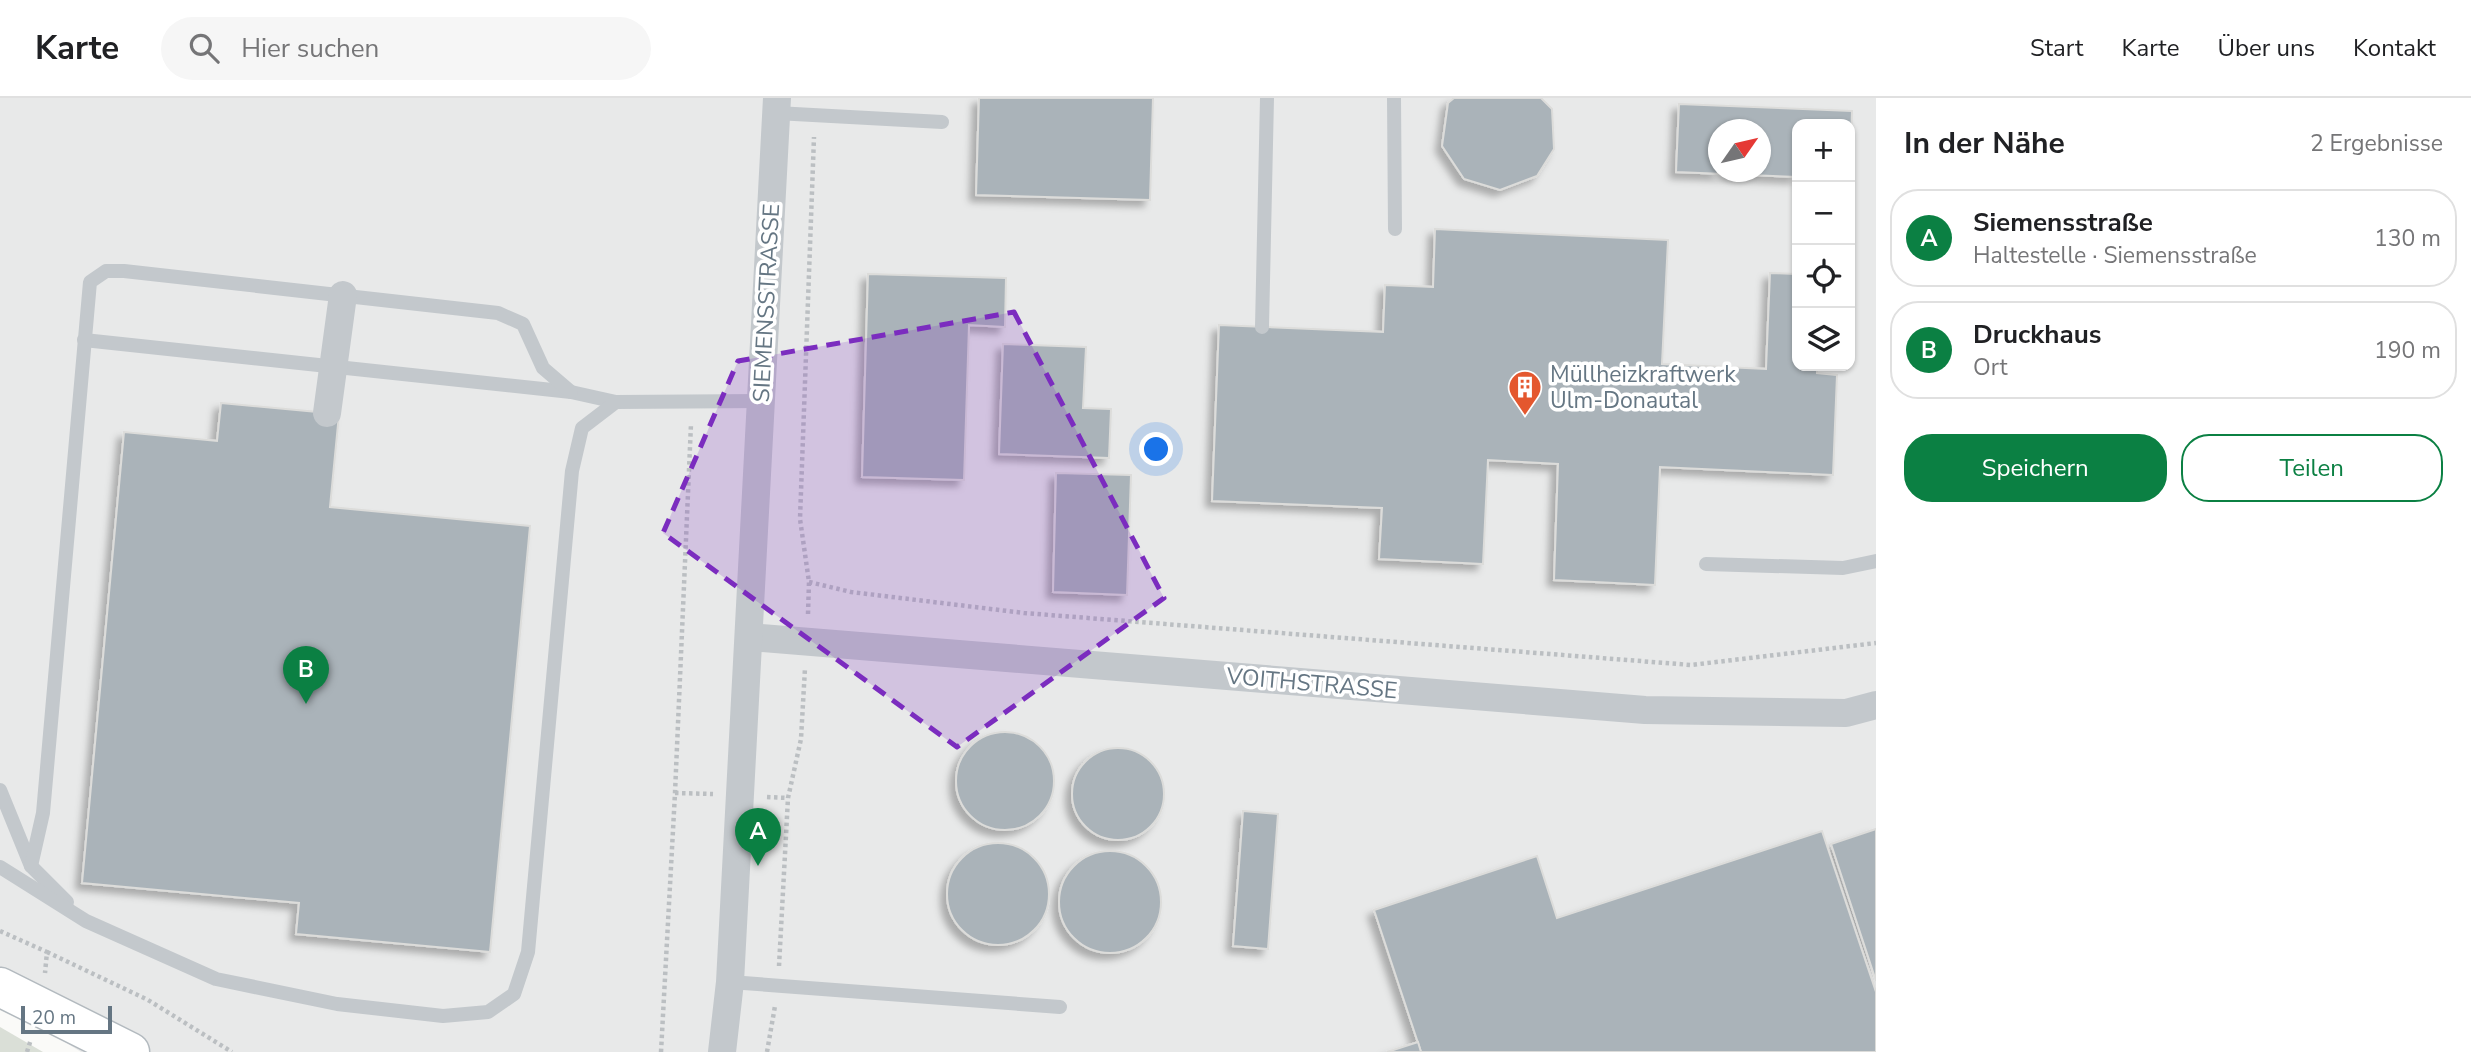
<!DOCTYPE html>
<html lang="de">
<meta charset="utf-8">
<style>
:root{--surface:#fff;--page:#f6f6f6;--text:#202124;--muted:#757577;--line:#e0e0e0;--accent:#0b8043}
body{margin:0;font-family:"Nunito Sans",sans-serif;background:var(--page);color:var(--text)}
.controls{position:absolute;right:21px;top:21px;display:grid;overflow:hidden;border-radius:14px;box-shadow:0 2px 5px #0004}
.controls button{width:63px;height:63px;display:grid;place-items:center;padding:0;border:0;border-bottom:2px solid var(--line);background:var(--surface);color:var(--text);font:35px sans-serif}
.compass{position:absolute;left:1708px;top:21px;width:63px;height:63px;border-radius:50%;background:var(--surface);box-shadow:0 2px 5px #0004;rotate:56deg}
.scale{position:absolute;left:21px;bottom:18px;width:91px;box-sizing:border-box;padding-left:7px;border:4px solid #657683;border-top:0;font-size:19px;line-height:24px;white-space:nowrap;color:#657683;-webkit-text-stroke:5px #fff;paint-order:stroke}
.you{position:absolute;left:1157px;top:352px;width:24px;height:24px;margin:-18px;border:5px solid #fff;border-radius:50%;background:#1a73e8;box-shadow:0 0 0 10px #1a73e833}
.badge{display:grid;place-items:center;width:46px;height:46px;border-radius:50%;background:var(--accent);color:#fff;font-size:23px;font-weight:700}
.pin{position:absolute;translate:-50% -58px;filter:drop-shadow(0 2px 4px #0008)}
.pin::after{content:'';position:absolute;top:37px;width:24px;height:21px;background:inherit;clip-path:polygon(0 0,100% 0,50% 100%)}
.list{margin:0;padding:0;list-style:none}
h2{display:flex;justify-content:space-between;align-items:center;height:91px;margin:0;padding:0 28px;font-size:30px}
h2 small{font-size:23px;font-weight:400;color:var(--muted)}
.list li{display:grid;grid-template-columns:46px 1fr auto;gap:21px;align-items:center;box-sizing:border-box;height:98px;margin:0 14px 14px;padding:0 14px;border:2px solid var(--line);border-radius:28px}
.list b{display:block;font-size:26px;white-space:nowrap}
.list p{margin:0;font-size:23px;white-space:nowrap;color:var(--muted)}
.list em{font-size:23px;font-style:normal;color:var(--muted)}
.actions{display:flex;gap:14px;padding:21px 28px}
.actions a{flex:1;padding:16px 0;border:2px solid var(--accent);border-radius:28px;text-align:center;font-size:24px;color:var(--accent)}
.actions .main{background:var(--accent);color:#fff}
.icon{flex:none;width:38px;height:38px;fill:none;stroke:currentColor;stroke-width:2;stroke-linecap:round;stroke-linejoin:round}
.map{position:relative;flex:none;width:1876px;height:954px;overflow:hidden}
header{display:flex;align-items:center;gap:42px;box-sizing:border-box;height:98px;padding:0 35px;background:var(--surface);border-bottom:2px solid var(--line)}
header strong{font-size:33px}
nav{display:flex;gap:38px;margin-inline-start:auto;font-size:24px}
.search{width:490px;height:63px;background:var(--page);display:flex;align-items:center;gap:18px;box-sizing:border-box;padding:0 24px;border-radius:38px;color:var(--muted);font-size:26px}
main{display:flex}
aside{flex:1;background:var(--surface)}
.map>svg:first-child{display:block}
</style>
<header>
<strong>Karte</strong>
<div class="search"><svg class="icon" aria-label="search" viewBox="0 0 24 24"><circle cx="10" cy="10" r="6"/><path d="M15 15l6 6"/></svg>Hier suchen</div>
<nav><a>Start</a><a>Karte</a><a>Über uns</a><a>Kontakt</a></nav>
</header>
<main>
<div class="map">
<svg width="1876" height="954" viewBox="0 0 1876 954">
<defs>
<filter id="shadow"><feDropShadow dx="-6" dy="6" stdDeviation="3.5" flood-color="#0004"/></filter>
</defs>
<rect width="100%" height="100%" fill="#fafaf8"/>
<path fill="#e8e9e9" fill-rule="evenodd" d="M0 0H1876V954H81L0 903ZM1797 26H1850V268H1797ZM1718 32H1760V74H1718Z"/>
<path fill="#dadfd7" d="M0 929 43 954H0Z"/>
<g fill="#aab3b9" stroke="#dcdcda" stroke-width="2" fill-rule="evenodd" filter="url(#shadow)">
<path d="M979 0H1153L1150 102 976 97Z"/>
<path d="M1454 0H1541L1552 11 1554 51 1537 78 1500 92 1464 81 1442 48 1448 5Z"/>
<path d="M1679 6 1852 13 1850 77V26H1797V79L1676 74ZM1718 32H1760V74H1718Z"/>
<path d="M1435 131 1668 142 1662 266 1766 271 1770 175 1797 176V268H1817V275L1837 277 1833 377 1660 369 1655 487 1554 482 1558 366 1488 362 1483 466 1379 461 1382 410 1212 403 1219 227 1383 234 1385 187 1433 189Z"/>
<path d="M868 176 1006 180 1005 229 969 227 964 382 862 379Z"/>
<path d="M1003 246 1086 249 1083 310 1111 311 1109 360 999 356Z"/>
<path d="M221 305 339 316 330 409 530 428 490 854 296 836 299 805 82 785 124 334 217 343Z"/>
<path d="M1056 375 1131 377 1127 497 1053 494Z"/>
<circle cx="1005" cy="683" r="49"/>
<circle cx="1118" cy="696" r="46"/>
<path d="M1243 713 1278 716 1268 851 1233 848Z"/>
<path d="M1876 731V883L1831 746Z"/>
<path d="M1822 733 1876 894V954H1421L1374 812 1537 758 1557 820Z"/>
<circle cx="998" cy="796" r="51"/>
<circle cx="1110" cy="804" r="51"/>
<path d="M1418 944 1421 954H1387Z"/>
</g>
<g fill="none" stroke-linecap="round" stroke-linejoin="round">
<defs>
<path id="secondary" d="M0 889 130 954"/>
</defs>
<use href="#secondary" stroke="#b3babf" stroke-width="41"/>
<g stroke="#bbbfc2" stroke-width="4.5" stroke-dasharray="3.5 3.5" stroke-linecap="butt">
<path d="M809 484 851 494 1024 515 1691 567 1876 545"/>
<path d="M808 516 809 484 800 421 814 39"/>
<path d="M675 695 713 696"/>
<path d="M767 699 788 700"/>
<path d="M0 833 47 854 45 875"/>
<path d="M47 854 148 902 232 954"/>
<path d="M779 868 788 700 801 641 805 570"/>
<path d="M27 954 31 941"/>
<path d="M661 954 675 695 691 326"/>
<path d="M767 954 775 908"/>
</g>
<g stroke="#c3c8cc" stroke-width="14">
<path d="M1394 0 1395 131"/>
<path d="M776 15 942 24"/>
<path d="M1262 229 1267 0"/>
<path d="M84 242 571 294 616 304"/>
<path d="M1706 466 1843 470 1876 463"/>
<path d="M0 692 31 768 67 804"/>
<path d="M31 768 43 715 90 184 106 173H124L498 215 523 226 543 270 571 294"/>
<path d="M0 769 86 823 216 881 337 906 443 918 488 914 514 896 528 854 572 373 582 330 616 304 761 303"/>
<path d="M730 884 1060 909"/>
</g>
<g stroke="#c3c8cc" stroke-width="28">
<path d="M327 315 343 197"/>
<path d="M749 539 1645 612 1846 615 1876 607"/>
<path d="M722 954 730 884 777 0"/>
</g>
<use href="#secondary" stroke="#fff" stroke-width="38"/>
</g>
<path fill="#7b2cbf" fill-opacity="0.2" stroke="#7b2cbf" stroke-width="5" stroke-dasharray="14 9" stroke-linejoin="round" d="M1014 214 1164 500 957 649 663 435 738 263Z"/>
<defs>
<symbol id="building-pin" viewBox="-11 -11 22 30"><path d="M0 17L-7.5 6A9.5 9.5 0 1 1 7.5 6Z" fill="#e4572e" stroke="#fff"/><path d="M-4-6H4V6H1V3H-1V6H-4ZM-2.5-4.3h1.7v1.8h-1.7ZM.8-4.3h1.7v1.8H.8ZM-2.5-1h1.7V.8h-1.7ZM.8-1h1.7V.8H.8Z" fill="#fff"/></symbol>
</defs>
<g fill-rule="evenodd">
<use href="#building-pin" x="1506" y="270" width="38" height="52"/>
</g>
<g text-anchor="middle" stroke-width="7" stroke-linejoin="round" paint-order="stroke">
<g font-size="23" fill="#657683" stroke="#fff">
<text transform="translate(766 205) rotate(-87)" y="8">SIEMENSSTRASSE</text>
<text transform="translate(1312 585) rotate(5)" y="8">VOITHSTRASSE</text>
</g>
<g font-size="23" fill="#657683" stroke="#fff" text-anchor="start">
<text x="1550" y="284">Müllheizkraftwerk<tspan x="1550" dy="26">Ulm-Donautal</tspan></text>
</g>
</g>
</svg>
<div class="controls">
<button>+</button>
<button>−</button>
<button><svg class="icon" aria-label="locate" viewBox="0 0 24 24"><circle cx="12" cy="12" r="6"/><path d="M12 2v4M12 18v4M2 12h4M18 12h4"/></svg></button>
<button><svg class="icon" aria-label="layers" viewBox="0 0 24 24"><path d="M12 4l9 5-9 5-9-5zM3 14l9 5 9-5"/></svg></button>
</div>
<svg class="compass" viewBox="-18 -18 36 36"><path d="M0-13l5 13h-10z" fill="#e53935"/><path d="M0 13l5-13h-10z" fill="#757577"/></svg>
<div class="scale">20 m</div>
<div class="you"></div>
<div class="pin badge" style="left:758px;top:768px">A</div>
<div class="pin badge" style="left:306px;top:606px">B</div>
</div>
<aside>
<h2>In der Nähe<small>2 Ergebnisse</small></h2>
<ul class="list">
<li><span class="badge">A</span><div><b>Siemensstraße</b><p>Haltestelle · Siemensstraße</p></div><em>130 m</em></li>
<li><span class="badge">B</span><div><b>Druckhaus</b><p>Ort</p></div><em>190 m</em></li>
</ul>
<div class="actions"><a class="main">Speichern</a><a>Teilen</a></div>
</aside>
</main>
